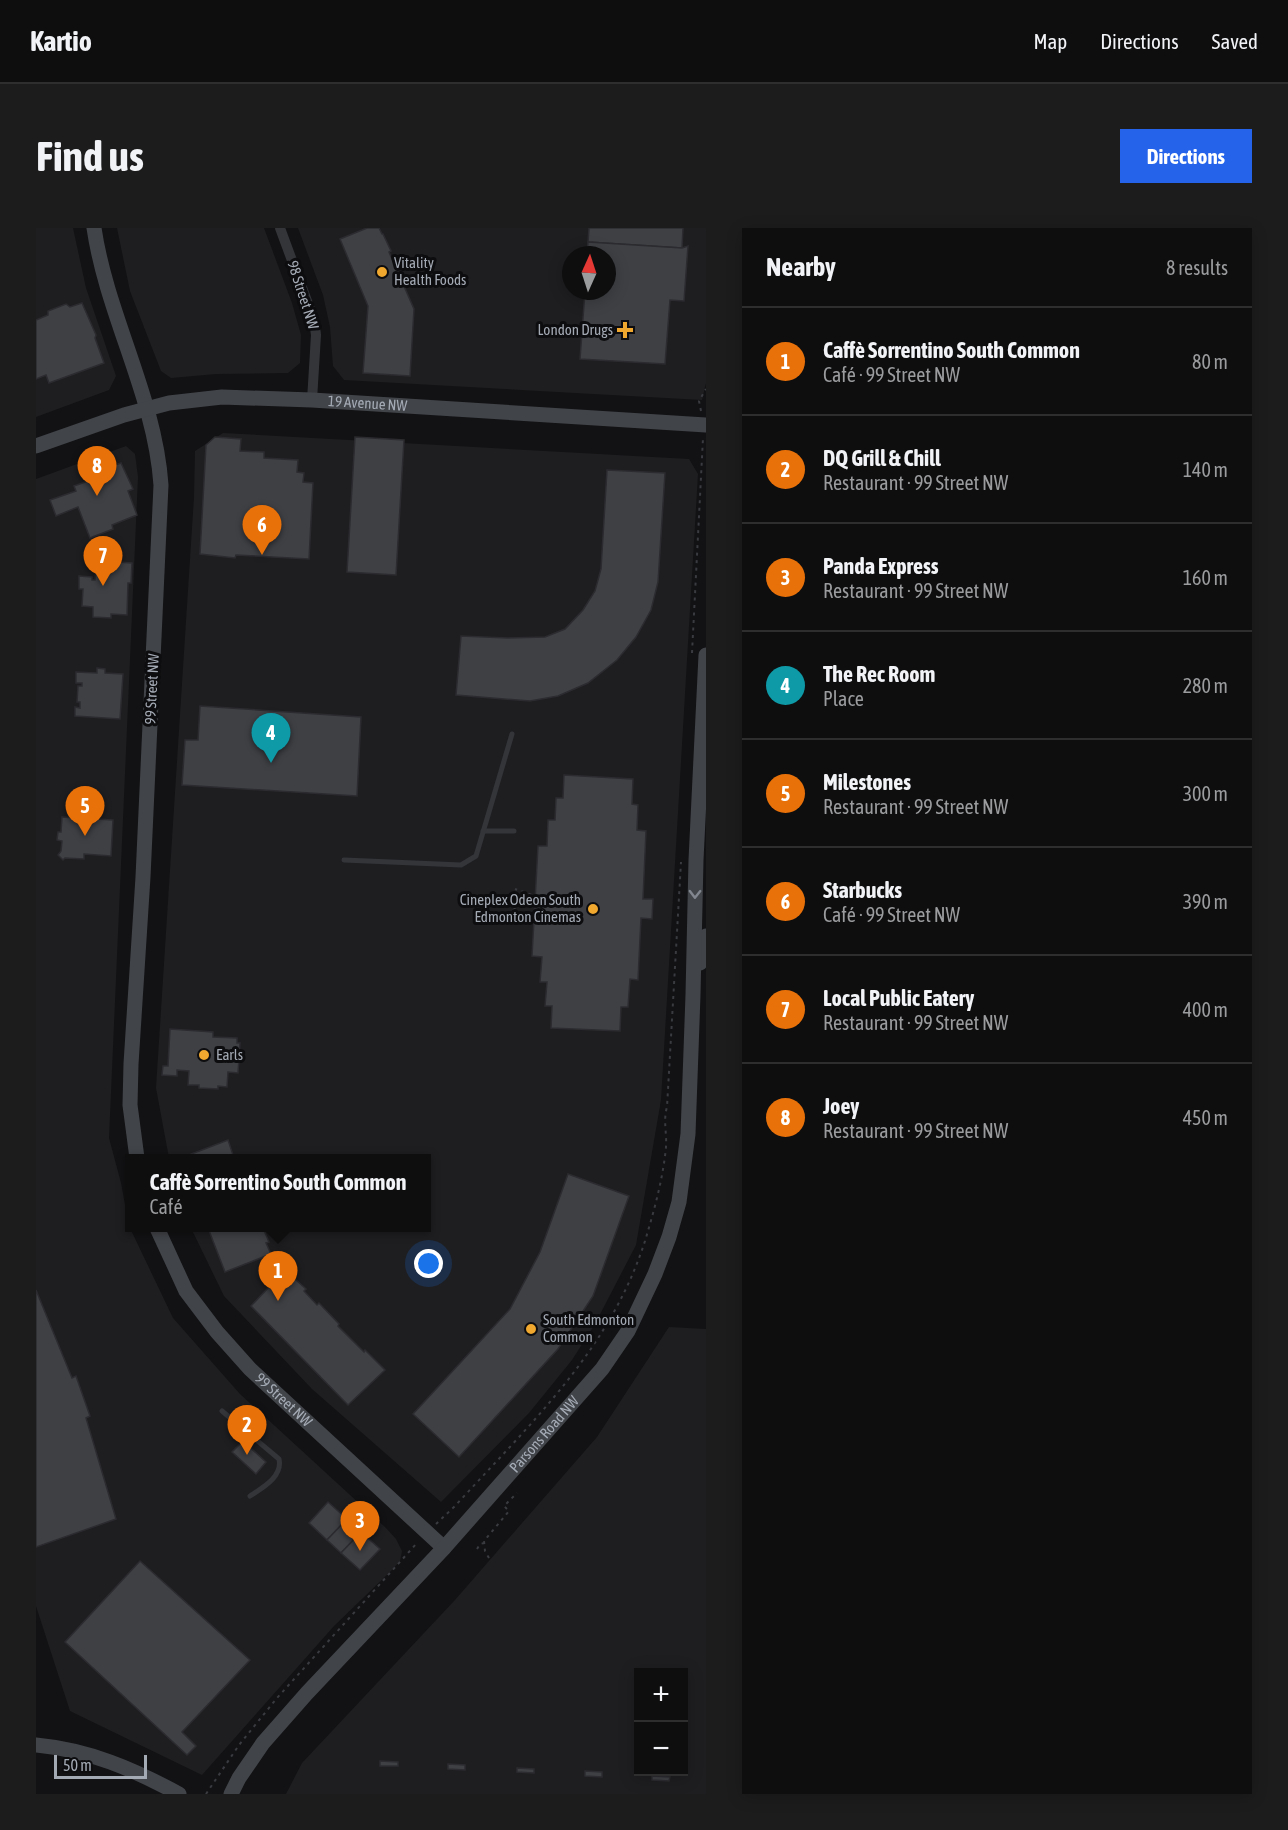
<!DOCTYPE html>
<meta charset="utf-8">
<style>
:root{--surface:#0e0e0f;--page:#1c1c1d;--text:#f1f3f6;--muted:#9b9c9e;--line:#2e2e2f;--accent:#2563eb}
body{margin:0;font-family:"Asap Condensed",sans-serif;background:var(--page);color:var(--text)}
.controls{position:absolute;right:18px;bottom:18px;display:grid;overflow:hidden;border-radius:0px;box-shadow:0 3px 15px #0003}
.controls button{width:54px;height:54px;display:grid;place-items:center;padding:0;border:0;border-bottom:2px solid var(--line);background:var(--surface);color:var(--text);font:30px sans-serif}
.compass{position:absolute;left:526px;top:18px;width:54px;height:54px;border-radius:50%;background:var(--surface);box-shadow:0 3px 15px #0003;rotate:3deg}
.scale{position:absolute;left:18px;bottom:15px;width:93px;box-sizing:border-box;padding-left:6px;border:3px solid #a4aab4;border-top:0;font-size:16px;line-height:21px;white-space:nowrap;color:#a4aab4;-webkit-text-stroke:4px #0d0d0f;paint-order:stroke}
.you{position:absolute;left:393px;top:1036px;width:21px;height:21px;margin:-15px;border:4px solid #fff;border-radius:50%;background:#1a73e8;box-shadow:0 0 0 9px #1a73e833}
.badge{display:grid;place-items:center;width:39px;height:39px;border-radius:50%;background:var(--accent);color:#fff;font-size:20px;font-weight:700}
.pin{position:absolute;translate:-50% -50px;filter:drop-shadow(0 2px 3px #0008)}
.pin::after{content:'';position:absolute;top:32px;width:21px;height:18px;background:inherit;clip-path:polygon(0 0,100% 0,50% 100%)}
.popup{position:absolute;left:89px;top:926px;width:306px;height:78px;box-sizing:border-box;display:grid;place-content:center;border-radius:0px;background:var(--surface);filter:drop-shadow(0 2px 4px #0005);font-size:20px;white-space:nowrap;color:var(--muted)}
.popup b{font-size:22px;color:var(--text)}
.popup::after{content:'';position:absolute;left:50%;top:100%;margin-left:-12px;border:12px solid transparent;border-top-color:var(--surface)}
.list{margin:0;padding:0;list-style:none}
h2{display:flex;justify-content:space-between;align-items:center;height:78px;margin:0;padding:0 24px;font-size:26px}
h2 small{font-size:20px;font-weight:400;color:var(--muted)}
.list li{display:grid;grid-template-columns:39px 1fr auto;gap:18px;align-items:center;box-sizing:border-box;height:108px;padding:0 24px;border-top:2px solid var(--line)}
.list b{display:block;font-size:22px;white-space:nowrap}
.list p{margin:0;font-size:20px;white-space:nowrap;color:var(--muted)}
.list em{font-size:20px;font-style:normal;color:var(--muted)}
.map{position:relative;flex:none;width:670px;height:1566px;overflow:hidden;border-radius:0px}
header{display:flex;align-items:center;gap:36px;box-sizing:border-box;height:84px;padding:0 30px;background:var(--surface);border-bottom:2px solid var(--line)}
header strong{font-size:28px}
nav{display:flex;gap:33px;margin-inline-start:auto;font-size:21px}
.intro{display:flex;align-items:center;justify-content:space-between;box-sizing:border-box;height:144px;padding:0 36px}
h1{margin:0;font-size:42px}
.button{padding:15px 27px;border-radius:0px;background:var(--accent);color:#fff;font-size:21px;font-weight:700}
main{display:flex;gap:36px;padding:0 36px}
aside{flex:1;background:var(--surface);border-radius:0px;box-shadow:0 3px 15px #0003}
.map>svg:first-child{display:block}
</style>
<header>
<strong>Kartio</strong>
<nav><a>Map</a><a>Directions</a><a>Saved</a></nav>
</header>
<div class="intro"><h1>Find us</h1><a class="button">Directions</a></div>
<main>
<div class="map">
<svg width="670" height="1566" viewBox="0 0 670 1566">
<rect width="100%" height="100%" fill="#121214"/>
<g fill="#1e1e21" fill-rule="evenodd">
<path d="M0 0H37L50 60 80 148 73 162 0 189Z"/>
<path d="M81 0H228L256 75 265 107 264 135 252 145 180 146 135 150 125 143 94 63Z"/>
<path d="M262 0H670V155L666 172 308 152 297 138 294 99 287 67ZM535 27H571V63H535Z"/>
<path d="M187 205 653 231 662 246 625 872 600 1017 559 1096 536 1132 493 1185 405 1274 276 1161 188 1068 155 1000H391V930H133L120 860 158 269 159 223Z"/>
<path d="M90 218 99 226 102 249 73 910 85 955 93 998 137 1090 204 1166 350 1300 360 1311 366 1323 364 1333 356 1342 298 1398 166 1547 34 1483 0 1378V251Z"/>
<path d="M633 1099 670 1101V1566H250L266 1535 419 1372 561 1209ZM602 1444H648V1544H602Z"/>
</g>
<g fill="#3e4044" stroke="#2c2c30" stroke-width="1.5">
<path d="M331 0H343L346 6H347L355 23 353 24 378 81 374 148 327 145 332 78 304 11Z"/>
<path d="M553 0H647L646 20 552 14Z"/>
<path d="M552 14 646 20 652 18 648 73 634 72 629 136 544 131 549 63H571V27H551Z"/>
<path d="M46 75 60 107 59 110 68 135 13 155 10 147 0 151V92L12 87V83L30 76 34 79Z"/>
<path d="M179 209 205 211 204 223 228 224V230L262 232 261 244 268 245 267 254 277 255 273 331 200 327 199 330 164 326 170 217Z"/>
<path d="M319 209 368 212 360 347 311 344Z"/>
<path d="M85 235 97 261 92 263 101 287 76 297 77 301 54 310 42 279 20 288 14 272 40 263 38 258 69 247 67 241Z"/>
<path d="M571 242 629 245 622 354 615 382 600 409 581 432 552 455 522 468 494 473 420 467 425 408 472 410 509 409 529 401 547 382 559 363 565 341Z"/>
<path d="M66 328 82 329V334L96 335 95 355H92L91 387 75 386V390L57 389V379L46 378 47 361H43V348L56 349V352H59L60 338H66Z"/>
<path d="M61 440 69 441V445L87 446 84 491 39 488V479L44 480V474H41L42 458H46V455H40V444L61 445Z"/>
<path d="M164 478 325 489 321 568 146 557 149 512H162Z"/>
<path d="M528 547 597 551 596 576 602 577 601 602 610 603 607 671H617L616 691 605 690 602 752 594 751 592 779H585L584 803 515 800 516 778H509L511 754H504L506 729 496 728 502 618H511L512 592H519L520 570H527Z"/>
<path d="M26 589 77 592 75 628 48 626V631L29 630 27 632 22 627 25 623 26 613 21 612 22 604H25Z"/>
<path d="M134 801 177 804V809L201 810V815H204L202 845 192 844 191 859 182 858V861L163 860V857H152L153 843 141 842V848L126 847 127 838H132Z"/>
<path d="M192 912 198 930H145Z"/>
<path d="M532 946 593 968 557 1068 522 1121 423 1229 377 1186 474 1081 504 1024Z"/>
<path d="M172 1000H227L233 1014 230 1015 235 1026 189 1044Z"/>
<path d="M249 1042 270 1061 268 1063 281 1077 283 1075 303 1096 302 1098 328 1124 329 1122 349 1142 312 1177 215 1078Z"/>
<path d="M0 1062 36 1150 40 1148 54 1188 50 1190 80 1291 0 1319Z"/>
<path d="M207 1213 230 1234 220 1246 196 1224Z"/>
<path d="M292 1274 311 1291 291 1312 273 1295Z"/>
<path d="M311 1291 325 1304 305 1325 291 1312Z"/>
<path d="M325 1304 344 1321 324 1342 305 1325Z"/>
<path d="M104 1333 214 1432 146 1504 160 1518 151 1527 29 1414Z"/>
<path d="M344 1533 362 1534V1538H344Z"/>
<path d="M412 1536 429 1537V1542L412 1541Z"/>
<path d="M481 1540 498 1541V1545L481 1544Z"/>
<path d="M549 1543 566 1544V1549L549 1548Z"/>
<path d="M616 1548 634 1549 633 1553 616 1552Z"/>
</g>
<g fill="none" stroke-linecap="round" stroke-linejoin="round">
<g stroke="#393b40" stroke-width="2" stroke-dasharray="3 4.5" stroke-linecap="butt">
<path d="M665 183 663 173 670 161"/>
<path d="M656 425 667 210"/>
<path d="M477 682 499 668 479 661"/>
<path d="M400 1296 419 1278C494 1196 574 1122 609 1013 618 983 627 951 630 919 631 906 627 892 631 879L645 634"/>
<path d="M441 1321 444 1316 448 1315"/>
<path d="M453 1330 449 1323 448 1313 473 1283 468 1278 481 1265"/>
<path d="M170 1566 203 1517 241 1470 381 1315"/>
</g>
<g stroke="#333539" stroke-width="5">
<path d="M447 603H478"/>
<path d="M308 632 425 637 440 628 476 506"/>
<path d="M186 1183 243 1231C247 1249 226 1260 214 1268"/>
</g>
<path stroke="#333539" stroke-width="10" d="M244 0 278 92 280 107 276 172"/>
<g stroke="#414449" stroke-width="15">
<path d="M58 0C71 88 119 168 125 257L107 649 95 836 94 877 101 930"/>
<path id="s1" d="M0 218 88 187 133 175 186 169 276 172 670 197"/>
<path d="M664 735 670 708"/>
<path id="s2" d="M121 1000 150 1063 181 1104 214 1141 408 1320"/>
<path d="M0 1517C53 1522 97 1541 143 1566"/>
<path id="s3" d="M195 1566 203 1550 227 1515 271 1465 408 1320 566 1141 592 1103 619 1046 633 1009 643 974 652 906 657 767 660 632 670 427"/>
</g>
</g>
<defs><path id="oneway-chevron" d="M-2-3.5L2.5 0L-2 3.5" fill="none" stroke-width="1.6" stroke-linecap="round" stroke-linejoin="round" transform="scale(1.5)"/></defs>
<use stroke="#81868f" href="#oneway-chevron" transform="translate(659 666) rotate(91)"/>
<g fill="#f0a82e" stroke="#0d0d0f" stroke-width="2">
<circle cx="346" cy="44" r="6"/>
<path d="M586 93h6v6h6v6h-6v6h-6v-6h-6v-6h6z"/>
<circle cx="557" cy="681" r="6"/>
<circle cx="168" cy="827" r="6"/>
<circle cx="495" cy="1101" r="6"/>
</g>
<g text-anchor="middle" stroke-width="6" stroke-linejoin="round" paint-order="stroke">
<g font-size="15" fill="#a4aab4" stroke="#0d0d0f" text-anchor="start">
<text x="358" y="40">Vitality<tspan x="358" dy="17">Health Foods</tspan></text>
<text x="577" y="107" text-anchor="end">London Drugs</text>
<text x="545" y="677" text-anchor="end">Cineplex Odeon South<tspan x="545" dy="17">Edmonton Cinemas</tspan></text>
<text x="180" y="832">Earls</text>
<text x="507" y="1097">South Edmonton<tspan x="507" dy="17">Common</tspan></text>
</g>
<g font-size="15" fill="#a4aab4" stroke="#0d0d0f">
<text transform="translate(267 67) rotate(72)" y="5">98 Street NW</text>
<text dy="5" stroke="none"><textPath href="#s1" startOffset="339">19 Avenue NW</textPath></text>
<text transform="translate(116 461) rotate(-87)" y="5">99 Street NW</text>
<text dy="5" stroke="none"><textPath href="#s2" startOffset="216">99 Street NW</textPath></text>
<text dy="5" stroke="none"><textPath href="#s3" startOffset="478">Parsons Road NW</textPath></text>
</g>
</g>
</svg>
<div class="controls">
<button>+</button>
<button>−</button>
</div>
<svg class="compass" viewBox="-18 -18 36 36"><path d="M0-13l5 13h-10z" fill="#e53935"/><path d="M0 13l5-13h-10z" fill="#9b9c9e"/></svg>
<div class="scale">50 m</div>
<div class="you"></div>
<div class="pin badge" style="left:242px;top:1073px;background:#e8710a">1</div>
<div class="popup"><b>Caffè Sorrentino South Common</b>Café</div>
<div class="pin badge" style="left:211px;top:1227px;background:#e8710a">2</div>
<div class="pin badge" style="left:324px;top:1323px;background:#e8710a">3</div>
<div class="pin badge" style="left:235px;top:535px;background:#0f9aa8">4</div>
<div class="pin badge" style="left:49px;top:608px;background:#e8710a">5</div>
<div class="pin badge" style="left:226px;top:327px;background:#e8710a">6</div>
<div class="pin badge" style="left:67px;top:358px;background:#e8710a">7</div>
<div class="pin badge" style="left:61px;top:268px;background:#e8710a">8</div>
</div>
<aside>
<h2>Nearby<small>8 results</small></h2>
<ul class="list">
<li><span class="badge" style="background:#e8710a">1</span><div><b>Caffè Sorrentino South Common</b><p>Café · 99 Street NW</p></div><em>80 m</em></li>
<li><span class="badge" style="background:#e8710a">2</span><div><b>DQ Grill &amp; Chill</b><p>Restaurant · 99 Street NW</p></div><em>140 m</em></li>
<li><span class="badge" style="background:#e8710a">3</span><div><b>Panda Express</b><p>Restaurant · 99 Street NW</p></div><em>160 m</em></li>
<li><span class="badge" style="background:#0f9aa8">4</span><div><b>The Rec Room</b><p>Place</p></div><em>280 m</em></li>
<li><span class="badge" style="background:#e8710a">5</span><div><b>Milestones</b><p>Restaurant · 99 Street NW</p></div><em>300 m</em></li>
<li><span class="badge" style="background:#e8710a">6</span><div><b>Starbucks</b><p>Café · 99 Street NW</p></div><em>390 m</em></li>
<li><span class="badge" style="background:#e8710a">7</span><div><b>Local Public Eatery</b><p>Restaurant · 99 Street NW</p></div><em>400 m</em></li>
<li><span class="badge" style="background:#e8710a">8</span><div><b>Joey</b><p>Restaurant · 99 Street NW</p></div><em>450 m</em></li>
</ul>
</aside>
</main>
